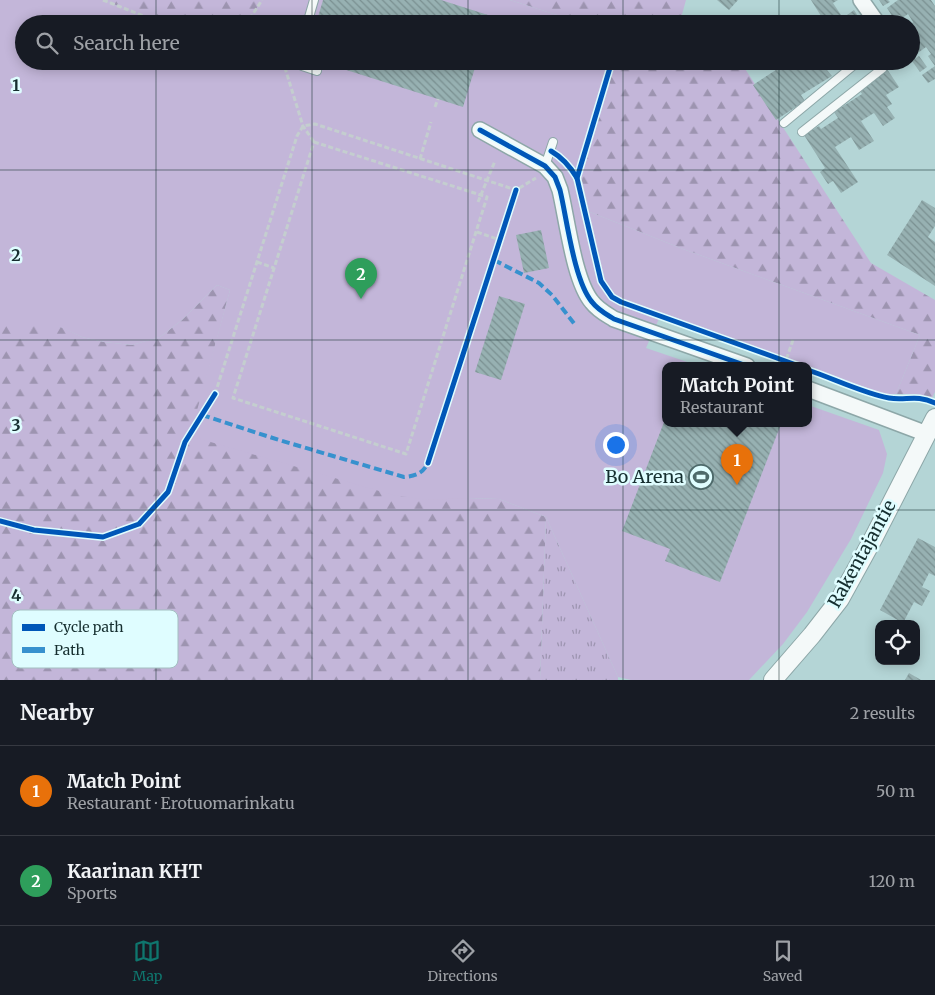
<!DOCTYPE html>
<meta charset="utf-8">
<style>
:root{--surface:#171b24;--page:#20242c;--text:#f1f3f6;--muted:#9ea1a6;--line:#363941;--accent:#0f766e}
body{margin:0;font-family:Merriweather,serif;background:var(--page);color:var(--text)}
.controls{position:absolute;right:15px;bottom:15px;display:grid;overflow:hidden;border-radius:10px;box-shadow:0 2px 12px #0003}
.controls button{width:45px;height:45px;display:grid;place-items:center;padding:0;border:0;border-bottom:1px solid var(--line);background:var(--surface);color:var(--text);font:25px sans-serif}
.you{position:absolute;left:615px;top:444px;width:18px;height:18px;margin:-12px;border:4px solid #fff;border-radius:50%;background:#1a73e8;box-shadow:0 0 0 8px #1a73e833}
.badge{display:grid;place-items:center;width:32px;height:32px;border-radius:50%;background:var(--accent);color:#fff;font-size:16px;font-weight:700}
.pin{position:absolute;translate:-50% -41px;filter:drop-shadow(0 1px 2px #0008)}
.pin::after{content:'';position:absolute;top:26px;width:18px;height:15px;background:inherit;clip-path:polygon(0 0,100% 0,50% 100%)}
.popup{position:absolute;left:662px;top:362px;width:150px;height:65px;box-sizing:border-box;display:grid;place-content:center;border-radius:10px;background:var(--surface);filter:drop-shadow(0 1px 4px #0005);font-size:16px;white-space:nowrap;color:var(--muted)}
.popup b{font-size:19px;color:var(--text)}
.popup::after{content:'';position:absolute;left:50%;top:100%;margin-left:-10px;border:10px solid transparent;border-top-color:var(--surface)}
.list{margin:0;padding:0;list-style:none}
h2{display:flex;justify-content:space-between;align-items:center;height:65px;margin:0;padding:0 20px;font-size:21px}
h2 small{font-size:16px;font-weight:400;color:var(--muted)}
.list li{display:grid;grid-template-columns:32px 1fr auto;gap:15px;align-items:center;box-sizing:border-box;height:90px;padding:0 20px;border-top:1px solid var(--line)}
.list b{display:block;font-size:19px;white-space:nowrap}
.list p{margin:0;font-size:16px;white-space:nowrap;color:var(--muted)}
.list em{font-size:16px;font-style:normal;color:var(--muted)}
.icon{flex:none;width:28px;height:28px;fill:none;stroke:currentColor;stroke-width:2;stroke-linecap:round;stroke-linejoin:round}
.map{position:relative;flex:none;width:935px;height:680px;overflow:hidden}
.search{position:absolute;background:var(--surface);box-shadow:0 2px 12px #0003;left:15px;right:15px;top:15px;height:55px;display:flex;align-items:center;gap:12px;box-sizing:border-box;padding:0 18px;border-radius:28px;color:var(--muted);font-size:19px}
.sheet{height:245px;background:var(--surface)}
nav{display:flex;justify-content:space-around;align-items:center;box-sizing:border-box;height:70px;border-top:1px solid var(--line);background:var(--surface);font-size:14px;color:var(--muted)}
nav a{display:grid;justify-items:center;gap:2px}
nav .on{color:var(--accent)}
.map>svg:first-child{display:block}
</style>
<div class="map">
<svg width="935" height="680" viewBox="0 0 935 680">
<defs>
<pattern id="grass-tufts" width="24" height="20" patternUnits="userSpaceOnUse" patternTransform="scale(1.25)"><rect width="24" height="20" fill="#c3b6d9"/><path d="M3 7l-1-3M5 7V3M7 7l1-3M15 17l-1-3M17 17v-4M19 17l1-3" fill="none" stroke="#9d94b0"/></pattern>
<pattern id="forest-firs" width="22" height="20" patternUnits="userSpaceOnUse" patternTransform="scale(1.25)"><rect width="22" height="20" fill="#c3b6d9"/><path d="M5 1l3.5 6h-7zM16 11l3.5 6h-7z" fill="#9d94b0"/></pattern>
<pattern id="building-back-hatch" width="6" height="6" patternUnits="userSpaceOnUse" patternTransform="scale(1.25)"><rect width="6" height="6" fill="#97b1b2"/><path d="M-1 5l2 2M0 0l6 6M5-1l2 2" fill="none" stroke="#7a9091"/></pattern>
</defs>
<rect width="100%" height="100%" fill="#b4d5d6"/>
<path fill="url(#grass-tufts)" d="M546 517 618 677V680H540Z"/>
<g fill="url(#forest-firs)">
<path d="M103 0H262L251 17 244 24H164Z"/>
<path d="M510 0H686L681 18 700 24H585Z"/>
<path d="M613 61H740L871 263 935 300V392L932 398 916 394H896L920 335 683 249 590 212 581 177Z"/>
<path d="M217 285 230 290 191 436 467 498 499 499 546 517 540 680H0V326H59L82 337 104 342 132 345 160 337 182 320Z"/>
</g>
<g fill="#c3b6d9">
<path d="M0 0H103L164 24H24V61H613L581 177 590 212 683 249 920 335 896 394 886 395 661 314 646 348 699 366H666V424H808V405L879 430 887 454 883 473 851 539 807 612 783 644 749 680H631L618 677 546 517 499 499 467 498 428 500 393 495 190 436 230 290 217 285 182 320 160 337 132 345 104 342 82 337 58 326H0Z"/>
<path d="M262 0H510L585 24H244L251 17Z"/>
</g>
<g fill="url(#building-back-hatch)">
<path d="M323 0H441L491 16 488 24H316Z"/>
<path d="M717 0H738L729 10Z"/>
<path d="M811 0H838L833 3 843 18 854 10 863 24H826Z"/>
<path d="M879 0H888L890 2 883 6Z"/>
<path d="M898 0H931L935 6V66L928 56 931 54 926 47 915 55 911 50V38L917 34 911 25 913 22 908 14 896 22 887 8Z"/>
<path d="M919 56 927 67 920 72 912 61Z"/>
<path d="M318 61H477L463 107Z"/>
<path d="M779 61H798L803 69 815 61H840L827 70 832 76 801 95 805 101 776 120 753 85 782 66Z"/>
<path d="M935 66V79L928 83 922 75Z"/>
<path d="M887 69 899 87 886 95 892 104 887 107 895 118 883 126 874 113 861 121 874 141 859 150 851 137 835 147 858 182 841 193 833 181 828 184 820 172 825 168 804 135 819 126 821 129 838 118 834 112 862 94 858 88Z"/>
<path d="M922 200 935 208V226L928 237 935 242V286L887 255Z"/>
<path d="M541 230 549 268 524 273 516 235Z"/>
<path d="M499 296 525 304 501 380 475 372Z"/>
<path d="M666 417V424H781L720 582 665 561 670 549 622 531Z"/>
<path d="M918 538 935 547V576L929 573 922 587 930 591 922 606 914 602 903 623 880 610Z"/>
<path d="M909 673 921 680H905Z"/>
</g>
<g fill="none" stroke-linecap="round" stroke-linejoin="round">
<defs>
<g id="service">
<path d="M307 24 314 0"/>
<path d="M297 61 302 66 317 71"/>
<path d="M784 123 859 61"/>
<path d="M802 132 883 68 881 61"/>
<path d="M545 166 553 142"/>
</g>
<g id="minor">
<path d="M861 0 878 24"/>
<path d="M480 130 545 166 555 177 560 190C567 219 574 281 592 302 598 310 606 314 614 319L747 366"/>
<path d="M808 389 927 434"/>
</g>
<path id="tertiary" d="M773 680 812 635 840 599 873 539 935 418"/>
</defs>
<use href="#service" stroke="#8da7a8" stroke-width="10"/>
<use href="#minor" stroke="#8da7a8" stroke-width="18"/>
<use href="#tertiary" stroke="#8da7a8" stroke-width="20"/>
<g stroke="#c4cecf" stroke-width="3" stroke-dasharray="5 2.5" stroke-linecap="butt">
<path d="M103 0 164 24"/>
<path d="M251 17 256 24"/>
<path d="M244 24 251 17 262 0"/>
<path d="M281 61 285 68 303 126 314 142"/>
<path d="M435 107 438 99"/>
<path d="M314 142 487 197 406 454 233 398Z"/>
<path d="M420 159 431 122"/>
<path d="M478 202 495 161"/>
<path d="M477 232 500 240"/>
<path d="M257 262 274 268"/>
<path d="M784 366 793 340"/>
<path d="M215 394 297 136 303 126 315 124 516 190 536 178"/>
</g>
<use href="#service" stroke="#f4f9f9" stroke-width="8"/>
<use href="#minor" stroke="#f4f9f9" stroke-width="15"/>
<use href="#tertiary" stroke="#f4f9f9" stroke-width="18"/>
<g stroke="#3791ce" stroke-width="4" stroke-dasharray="8 4" stroke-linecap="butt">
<path d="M494 260 539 283 552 295 576 326"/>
<path d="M202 415 279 440 404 477C416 476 423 473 428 463"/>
</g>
<defs>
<g id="cycleway">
<path d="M480 130 545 166 555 177 560 190C567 219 574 281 592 302 598 310 606 314 614 319L747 366"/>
<path d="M551 151C563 158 570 166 577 178L601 281 612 297 621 302 799 366"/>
<path d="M577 178 612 61"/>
<path d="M808 370C832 378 865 394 889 398 906 401 916 394 935 403"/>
<path d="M428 463 516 190"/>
<path d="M0 521 34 530 103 537 139 524 168 492 185 442 215 394"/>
</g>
</defs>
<use href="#cycleway" stroke="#dffdff" stroke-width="8"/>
<use href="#cycleway" stroke="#0057b8" stroke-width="5"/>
</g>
<path fill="none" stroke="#162f30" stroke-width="1" stroke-opacity="0.55" d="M156 0V24M312 0V24M468 0V24M623 0V24M779 0V24M156 61V680M312 61V680M468 61V680M623 61V680M779 61V680M0 170H935M0 340H935M0 510H935"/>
<defs>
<symbol id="stadium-ring" viewBox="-11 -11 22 22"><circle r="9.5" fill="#dffdff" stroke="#4d696a" stroke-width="1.5"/><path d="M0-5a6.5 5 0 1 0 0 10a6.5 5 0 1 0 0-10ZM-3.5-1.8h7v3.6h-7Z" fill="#4d696a"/></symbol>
</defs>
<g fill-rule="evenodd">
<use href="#stadium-ring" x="687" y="463" width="28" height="28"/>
</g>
<g text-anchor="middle" stroke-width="5" stroke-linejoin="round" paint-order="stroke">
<g font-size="18" fill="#162f30" stroke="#dffdff" text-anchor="end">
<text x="684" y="483">Bo Arena</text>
</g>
<g font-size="18" fill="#162f30" stroke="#dffdff">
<text transform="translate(862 554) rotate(-61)" y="6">Rakentajantie</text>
</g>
</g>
<rect x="12" y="610" width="166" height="58" rx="8" fill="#dffdff" stroke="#a3bfc1" stroke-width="1"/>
<rect x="22" y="624" width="23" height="7" fill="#0057b8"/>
<rect x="22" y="647" width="23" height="6" fill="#3791ce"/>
<g font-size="14" fill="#162f30">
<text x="54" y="632">Cycle path</text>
<text x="54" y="655">Path</text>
</g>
<g font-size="16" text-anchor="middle" font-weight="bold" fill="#162f30" stroke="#dffdff" stroke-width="5" stroke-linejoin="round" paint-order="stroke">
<text x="16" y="91">1</text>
<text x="16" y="261">2</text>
<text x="16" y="431">3</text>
<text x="16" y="601">4</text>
</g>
</svg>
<div class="controls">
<button><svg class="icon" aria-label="locate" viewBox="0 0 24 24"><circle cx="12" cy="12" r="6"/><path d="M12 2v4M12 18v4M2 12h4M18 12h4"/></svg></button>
</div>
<div class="you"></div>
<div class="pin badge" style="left:737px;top:485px;background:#e8710a">1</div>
<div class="popup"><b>Match Point</b>Restaurant</div>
<div class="pin badge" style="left:361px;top:299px;background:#2e9e5b">2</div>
<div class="search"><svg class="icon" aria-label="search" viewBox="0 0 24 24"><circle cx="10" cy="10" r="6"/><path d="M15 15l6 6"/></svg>Search here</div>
</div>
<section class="sheet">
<h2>Nearby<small>2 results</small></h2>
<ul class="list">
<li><span class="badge" style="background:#e8710a">1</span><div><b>Match Point</b><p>Restaurant · Erotuomarinkatu</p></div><em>50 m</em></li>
<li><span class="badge" style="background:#2e9e5b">2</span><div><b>Kaarinan KHT</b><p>Sports</p></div><em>120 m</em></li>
</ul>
</section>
<nav>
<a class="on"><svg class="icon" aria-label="map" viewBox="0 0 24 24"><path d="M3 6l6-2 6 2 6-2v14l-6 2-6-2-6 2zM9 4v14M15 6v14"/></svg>Map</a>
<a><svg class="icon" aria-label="directions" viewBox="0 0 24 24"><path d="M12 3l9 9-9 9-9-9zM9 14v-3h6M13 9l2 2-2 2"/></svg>Directions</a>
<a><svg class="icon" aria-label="saved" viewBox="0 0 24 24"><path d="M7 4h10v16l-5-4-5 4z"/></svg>Saved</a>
</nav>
